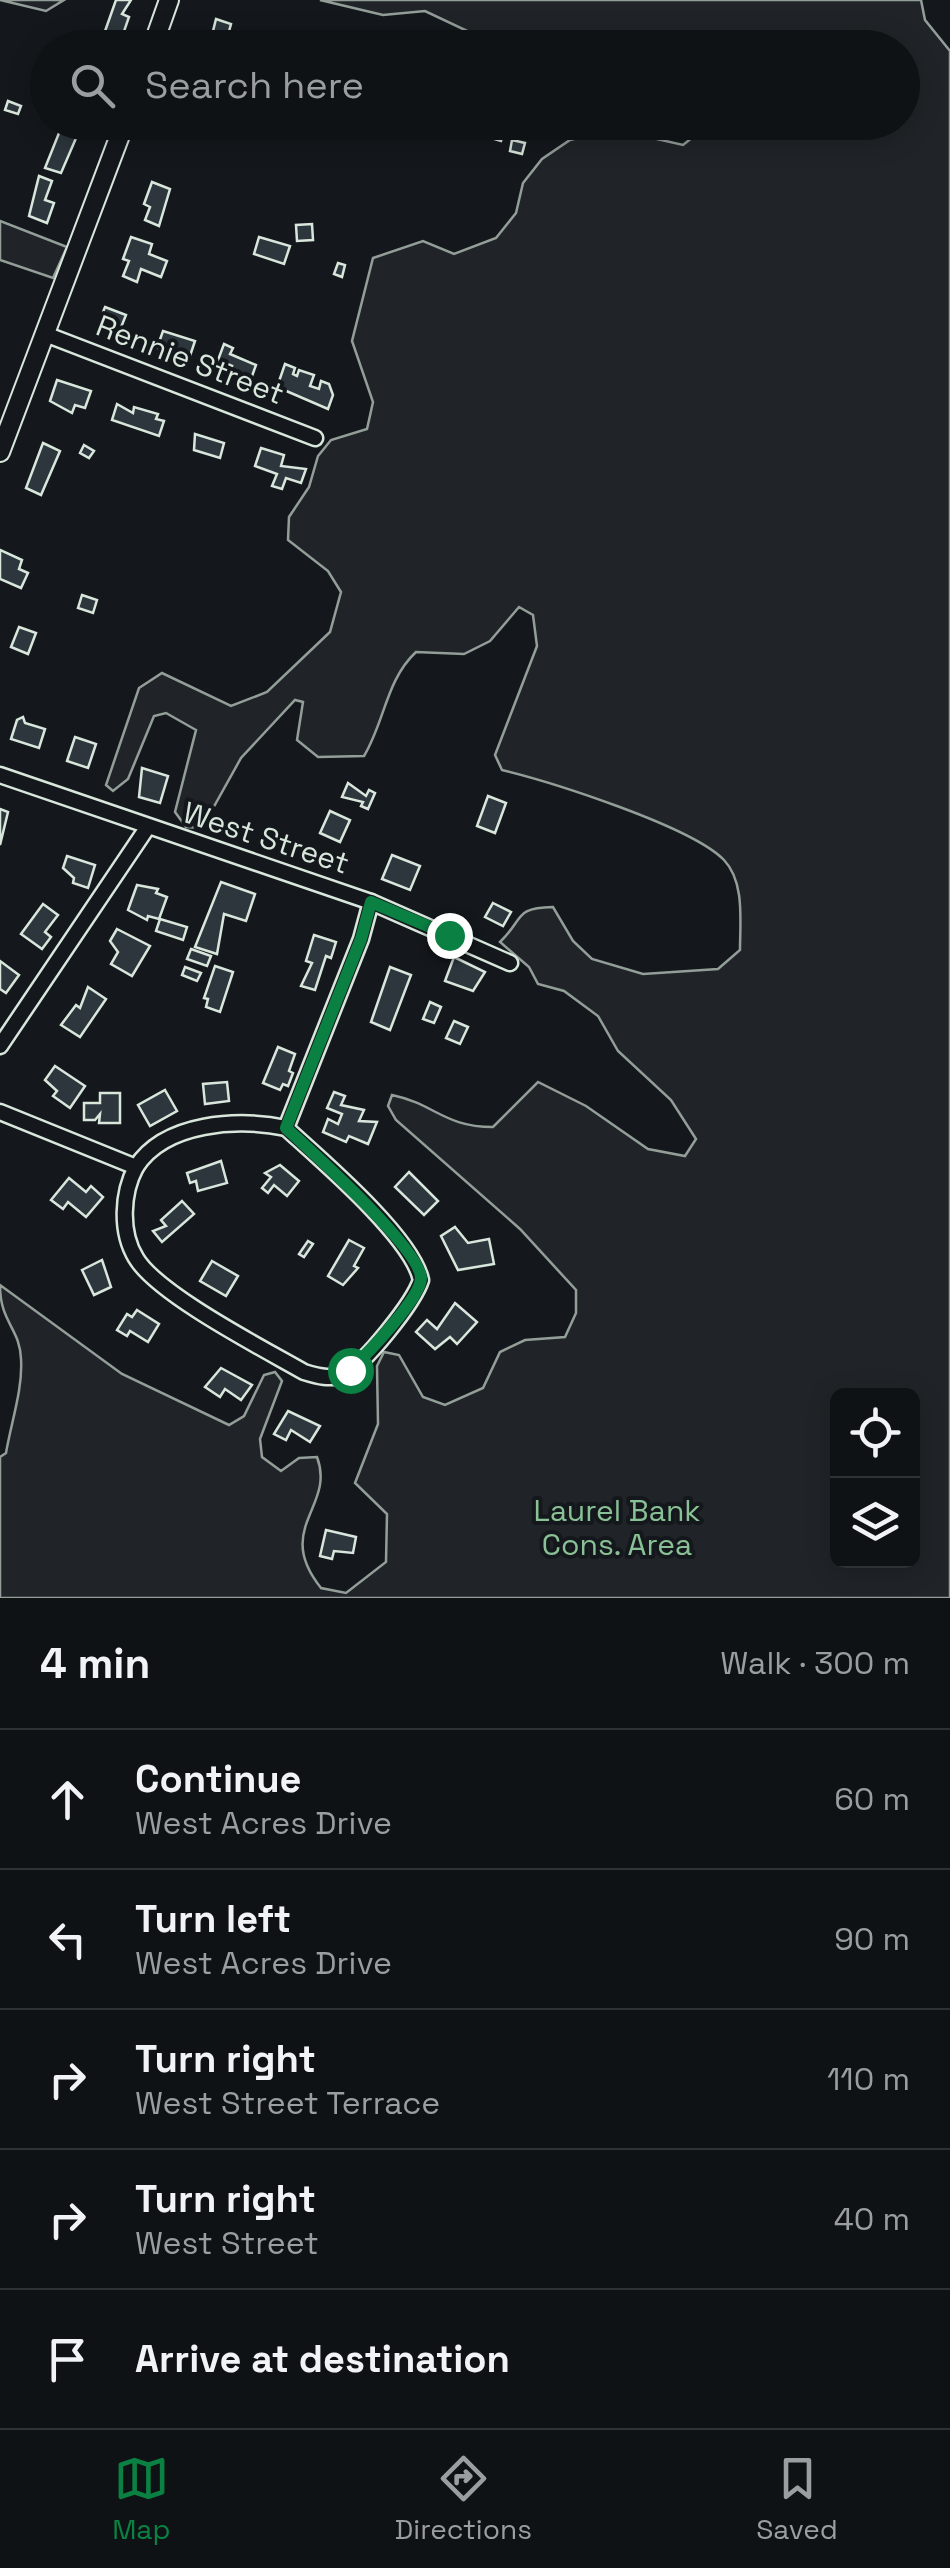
<!DOCTYPE html>
<meta charset="utf-8">
<style>
:root{--surface:#0f1215;--page:#1d2022;--text:#f1f3f6;--muted:#9b9ea0;--line:#2f3234;--accent:#0b8043}
body{margin:0;font-family:"Space Grotesk",sans-serif;background:var(--page);color:var(--text)}
.controls{position:absolute;right:30px;bottom:30px;display:grid;overflow:hidden;border-radius:15px;box-shadow:0 5px 25px #0003}
.controls button{width:90px;height:90px;display:grid;place-items:center;padding:0;border:0;border-bottom:2px solid var(--line);background:var(--surface);color:var(--text);font:50px sans-serif}
.stop{position:absolute;width:30px;height:30px;margin:-22px;border:8px solid #0b8043;border-radius:50%;background:#fff}
.stop.end{background:#0b8043;border-color:#fff;box-shadow:0 2px 10px #0008}
.list{margin:0;padding:0;list-style:none}
h2{display:flex;justify-content:space-between;align-items:center;height:130px;margin:0;padding:0 40px;font-size:42px}
h2 small{font-size:32px;font-weight:400;color:var(--muted)}
.list li{display:grid;grid-template-columns:65px 1fr auto;gap:30px;align-items:center;box-sizing:border-box;height:140px;padding:0 40px;border-top:2px solid var(--line)}
.list b{display:block;font-size:38px;white-space:nowrap}
.list p{margin:0;font-size:32px;white-space:nowrap;color:var(--muted)}
.list em{font-size:32px;font-style:normal;color:var(--muted)}
.icon{flex:none;width:55px;height:55px;fill:none;stroke:currentColor;stroke-width:2;stroke-linecap:round;stroke-linejoin:round}
.map{position:relative;flex:none;width:950px;height:1598px;overflow:hidden}
.search{position:absolute;background:var(--surface);box-shadow:0 5px 25px #0003;left:30px;right:30px;top:30px;height:110px;display:flex;align-items:center;gap:25px;box-sizing:border-box;padding:0 35px;border-radius:55px;color:var(--muted);font-size:38px}
.sheet{height:830px;background:var(--surface)}
nav{display:flex;justify-content:space-around;align-items:center;box-sizing:border-box;height:140px;border-top:2px solid var(--line);background:var(--surface);font-size:28px;color:var(--muted)}
nav a{display:grid;justify-items:center;gap:5px}
nav .on{color:var(--accent)}
.map>svg:first-child{display:block}
</style>
<div class="map">
<svg width="950" height="1598" viewBox="0 0 950 1598">
<rect width="100%" height="100%" fill="#14181c"/>
<g fill="#202428" stroke="#939e99" stroke-width="2.5" fill-rule="evenodd">
<path d="M0 0H64L46 11Z"/>
<path d="M320 0H921L925 20 950 51V1598H0V1457L6 1453C11 1423 23 1389 21 1359 20 1328 0 1323 0 1285L122 1374 229 1425 244 1416 264 1375 275 1372 282 1381 260 1439 262 1457 281 1471 299 1458 317 1457C336 1507 273 1528 321 1588L346 1593 386 1562 387 1514 355 1483 378 1424 377 1366 384 1352 399 1355 423 1397 445 1405 483 1388 500 1352 525 1340 565 1337 576 1313V1290L520 1229 396 1120 388 1106 392 1095C435 1104 444 1127 493 1127L538 1082 586 1106 648 1149 685 1156 696 1139 671 1100 618 1051 598 1016 564 991 538 984 529 967 500 942C525 918 513 908 553 907L573 941 592 959 643 974 718 969 740 950C740 921 745 882 724 860 691 826 551 782 502 770L495 755 537 646 533 615 519 607 490 641 464 654 416 652C386 680 385 721 364 756L318 757 297 740 303 702 295 700 241 758 202 828 186 827 175 812 196 730 166 713 154 716 128 779 113 791 106 785 139 688 162 673 231 706 267 692 330 632 341 592 328 571 288 540 289 517 309 487 318 456 331 440 367 429 373 402 352 341 373 258 423 241 454 254 496 238 516 213 523 183 542 159 570 140 613 129 683 145 702 130 704 123 902 122V48L501 47 425 11 383 15ZM838 1396H912V1560H838Z"/>
<path d="M0 221 67 247 53 278 0 260Z"/>
</g>
<g fill="#2c363c" stroke="#d8e6dc" stroke-width="2.5">
<path d="M116 0H131L122 14 129 17 121 40 104 34Z"/>
<path d="M216 19 231 24 228 35 223 33 219 48H199L204 32 212 35Z"/>
<path d="M8 101 21 106 18 114 5 110Z"/>
<path d="M167 122H199L193 124 191 134 165 127Z"/>
<path d="M480 122H507L501 141 477 134Z"/>
<path d="M63 123 80 129 61 173 45 168Z"/>
<path d="M512 140 525 143 522 154 510 151Z"/>
<path d="M39 176 52 181 45 200 54 203 47 223 29 216Z"/>
<path d="M152 182 170 189 159 226 145 220 150 207 144 204Z"/>
<path d="M312 224 313 240 297 241 296 225Z"/>
<path d="M131 237 152 244 149 254 167 261 161 277 141 269 137 282 123 276 129 261 123 259Z"/>
<path d="M259 237 290 246 284 264 254 254Z"/>
<path d="M338 263 345 265 342 277 334 274Z"/>
<path d="M105 307 126 315 120 330 99 322Z"/>
<path d="M163 331 195 341 189 359 157 348Z"/>
<path d="M224 344 233 348 230 354 256 365 251 379 235 377 229 372 232 366 218 360Z"/>
<path d="M285 364 295 368 293 374 297 376 299 370 314 375 310 386 319 389 321 381 329 384 333 395 328 409 277 387Z"/>
<path d="M57 380 91 391 85 408 75 405 72 413 50 401Z"/>
<path d="M117 404 133 413 134 407 158 414 156 419 164 421 159 436 112 420Z"/>
<path d="M195 434 224 443 220 458 194 450Z"/>
<path d="M43 443 60 451 41 495 26 488Z"/>
<path d="M84 445 94 451 89 458 80 453Z"/>
<path d="M261 448 284 455 281 466 306 469 301 483 286 478 282 489 272 486 277 474 255 466Z"/>
<path d="M0 550 22 560 19 569 28 573 21 588 0 579Z"/>
<path d="M82 595 97 600 93 613 78 608Z"/>
<path d="M19 627 36 633 28 654 11 647Z"/>
<path d="M23 717 25 723 45 729 39 748 11 739 17 720Z"/>
<path d="M75 737 96 744 88 768 67 761Z"/>
<path d="M142 768 168 776 160 803 139 797Z"/>
<path d="M348 783 366 796 369 790 375 793 368 809 361 806 363 802 342 797Z"/>
<path d="M488 796 506 803 495 833 477 826Z"/>
<path d="M0 809 8 812 0 845Z"/>
<path d="M330 811 350 820 340 842 320 833Z"/>
<path d="M392 855 420 866 410 890 382 879Z"/>
<path d="M67 856 95 865 88 888 73 883 74 878 63 868Z"/>
<path d="M221 882 255 894 246 921 224 914 217 954 195 947Z"/>
<path d="M137 885 158 889 156 893 167 897 159 919 148 916 147 920 128 910Z"/>
<path d="M493 903 511 912 503 926 485 917Z"/>
<path d="M43 904 58 915 45 932 51 937 42 949 21 934Z"/>
<path d="M160 919 187 927 183 940 156 931Z"/>
<path d="M117 929 150 946 132 976 111 964 118 952 110 941Z"/>
<path d="M314 935 336 942 331 958 326 956 315 990 301 986 312 963 306 961Z"/>
<path d="M191 949 211 956 207 966 187 959Z"/>
<path d="M454 957 485 972 473 991 445 981Z"/>
<path d="M0 961 19 975 6 993 0 989Z"/>
<path d="M215 966 233 972 220 1012 206 1007 208 999 204 998Z"/>
<path d="M185 967 201 973 197 981 182 975Z"/>
<path d="M390 967 411 975 390 1030 371 1022Z"/>
<path d="M88 987 106 999 80 1037 61 1025 76 1005 80 1008Z"/>
<path d="M430 1002 441 1007 434 1023 423 1019Z"/>
<path d="M454 1021 468 1027 460 1044 446 1038Z"/>
<path d="M278 1047 295 1054 289 1071 293 1073 288 1086 283 1084 280 1090 263 1083Z"/>
<path d="M55 1066 85 1086 70 1108 53 1096 57 1091 45 1080Z"/>
<path d="M227 1082 229 1101 205 1104 203 1084Z"/>
<path d="M165 1090 177 1111 150 1126 138 1105Z"/>
<path d="M334 1092 345 1096 341 1105 364 1110 359 1121 377 1122 368 1144 349 1136 346 1142 323 1132 328 1119 338 1124 342 1114 327 1108Z"/>
<path d="M100 1093H120V1123H99L100 1114 95 1120H84V1103H100Z"/>
<path d="M221 1161 227 1183 198 1191 196 1181 190 1183 187 1173Z"/>
<path d="M280 1165 299 1181 287 1196 274 1185 268 1193 262 1188 271 1177 265 1173Z"/>
<path d="M409 1172 438 1201 424 1215 395 1187Z"/>
<path d="M69 1178 86 1192 91 1186 103 1197 86 1217 68 1202 63 1209 51 1200Z"/>
<path d="M182 1201 194 1214 162 1242 153 1231 166 1226 161 1220Z"/>
<path d="M455 1227 468 1243 489 1239 494 1264 458 1270 441 1236Z"/>
<path d="M349 1240 364 1248 354 1266 358 1268 343 1285 328 1276Z"/>
<path d="M308 1241 313 1244 304 1257 299 1254Z"/>
<path d="M102 1260 111 1287 94 1295 82 1270Z"/>
<path d="M212 1261 238 1276 226 1296 200 1281Z"/>
<path d="M455 1303 477 1322 457 1344 450 1337 435 1349 416 1332 427 1320 437 1329Z"/>
<path d="M137 1310 159 1324 148 1342 130 1331 127 1336 117 1330 127 1314 132 1317Z"/>
<path d="M221 1368 252 1385 241 1400 225 1389 220 1397 205 1387Z"/>
<path d="M288 1411 320 1426 310 1442 291 1430 286 1440 274 1434Z"/>
<path d="M326 1530 356 1537 353 1553 334 1551 332 1559 320 1556Z"/>
</g>
<g fill="none" stroke-linecap="round" stroke-linejoin="round">
<defs>
<g id="minor">
<path d="M45 334 315 438"/>
<path d="M0 775 371 902 510 963"/>
<path d="M0 1046 147 828"/>
<path d="M0 1112 136 1167C165 1122 238 1118 286 1128L361 939 371 902"/>
<path d="M136 1167C122 1193 120 1232 136 1258 157 1294 264 1349 304 1372 317 1376 331 1380 344 1374 365 1364 414 1302 421 1280 412 1237 320 1159 286 1128"/>
</g>
<g id="tertiary">
<path d="M152 48 169 0"/>
<path d="M0 452 125 122"/>
</g>
</defs>
<use href="#minor" stroke="#d8e6dc" stroke-width="19"/>
<use href="#tertiary" stroke="#d8e6dc" stroke-width="22"/>
<use href="#minor" stroke="#14181c" stroke-width="14"/>
<use href="#tertiary" stroke="#14181c" stroke-width="18"/>
</g>
<g fill="none" stroke-linecap="round" stroke-linejoin="round">
<path stroke="#0b8043" stroke-width="12" d="M350 1370C366 1355 421 1298 421 1278 420 1249 311 1151 286 1128L361 939 371 902 449 935"/>
</g>
<g text-anchor="middle" stroke-width="8" stroke-linejoin="round" paint-order="stroke">
<g font-size="30" fill="#d8e6dc" stroke="#14181c">
<text transform="translate(190 360) rotate(21)" y="10">Rennie Street</text>
<text transform="translate(266 838) rotate(18)" y="10">West Street</text>
</g>
<g font-size="30" fill="#8ac095" stroke="#14181c">
<text x="617" y="1521">Laurel Bank<tspan x="617" dy="34">Cons. Area</tspan></text>
</g>
</g>
</svg>
<div class="controls">
<button><svg class="icon" aria-label="locate" viewBox="0 0 24 24"><circle cx="12" cy="12" r="6"/><path d="M12 2v4M12 18v4M2 12h4M18 12h4"/></svg></button>
<button><svg class="icon" aria-label="layers" viewBox="0 0 24 24"><path d="M12 4l9 5-9 5-9-5zM3 14l9 5 9-5"/></svg></button>
</div>
<div class="stop" style="left:350px;top:1370px"></div>
<div class="stop end" style="left:449px;top:935px"></div>
<div class="search"><svg class="icon" aria-label="search" viewBox="0 0 24 24"><circle cx="10" cy="10" r="6"/><path d="M15 15l6 6"/></svg>Search here</div>
</div>
<section class="sheet">
<h2>4 min<small>Walk · 300 m</small></h2>
<ul class="list">
<li><svg class="icon" aria-label="ahead" viewBox="0 0 24 24"><path d="M12 20V5M6 11l6-6 6 6"/></svg><div><b>Continue</b><p>West Acres Drive</p></div><em>60 m</em></li>
<li><svg class="icon" aria-label="left" viewBox="0 0 24 24"><path d="M17 20v-9H6M10 6l-5 5 5 5"/></svg><div><b>Turn left</b><p>West Acres Drive</p></div><em>90 m</em></li>
<li><svg class="icon" aria-label="right" viewBox="0 0 24 24"><path d="M7 20v-9h11M14 6l5 5-5 5"/></svg><div><b>Turn right</b><p>West Street Terrace</p></div><em>110 m</em></li>
<li><svg class="icon" aria-label="right" viewBox="0 0 24 24"><path d="M7 20v-9h11M14 6l5 5-5 5"/></svg><div><b>Turn right</b><p>West Street</p></div><em>40 m</em></li>
<li><svg class="icon" aria-label="arrive" viewBox="0 0 24 24"><path d="M6 21V4h12l-3 4 3 4H6"/></svg><div><b>Arrive at destination</b></div></li>
</ul>
</section>
<nav>
<a class="on"><svg class="icon" aria-label="map" viewBox="0 0 24 24"><path d="M3 6l6-2 6 2 6-2v14l-6 2-6-2-6 2zM9 4v14M15 6v14"/></svg>Map</a>
<a><svg class="icon" aria-label="directions" viewBox="0 0 24 24"><path d="M12 3l9 9-9 9-9-9zM9 14v-3h6M13 9l2 2-2 2"/></svg>Directions</a>
<a><svg class="icon" aria-label="saved" viewBox="0 0 24 24"><path d="M7 4h10v16l-5-4-5 4z"/></svg>Saved</a>
</nav>
